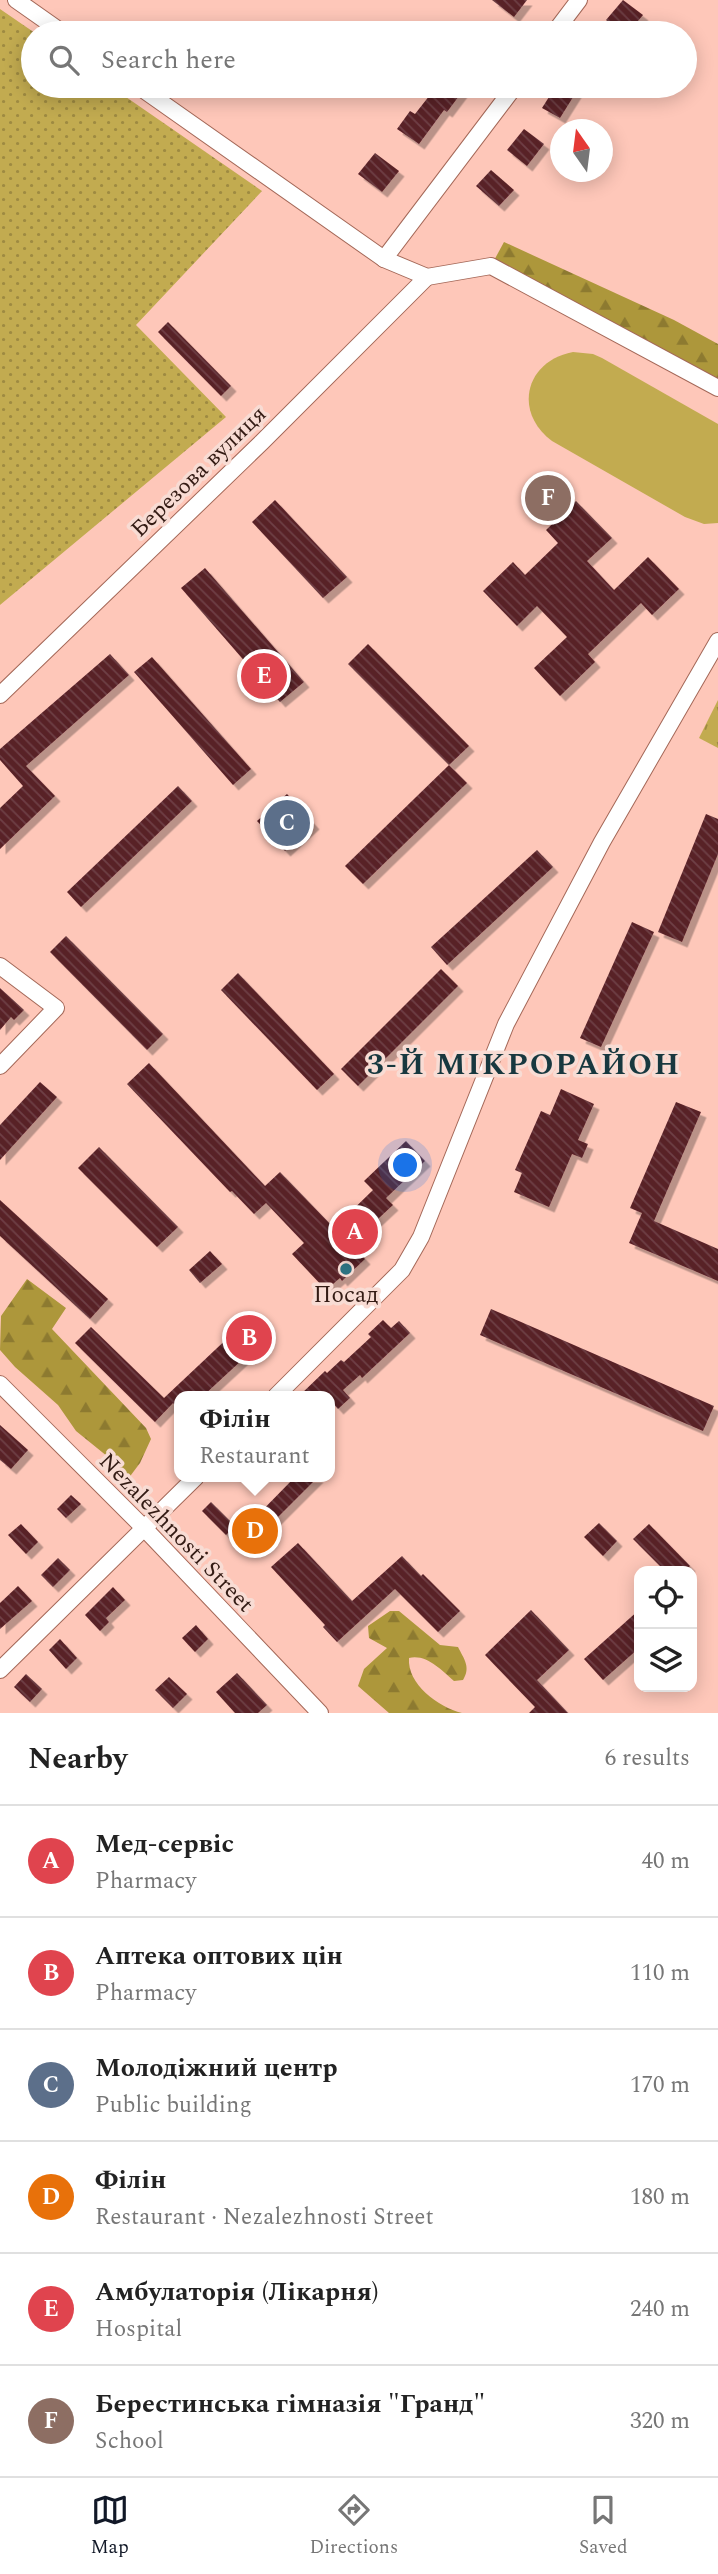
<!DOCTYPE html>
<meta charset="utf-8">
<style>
:root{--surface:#fff;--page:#f6f6f6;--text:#222;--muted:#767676;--line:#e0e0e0;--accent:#111827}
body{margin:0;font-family:Spectral,serif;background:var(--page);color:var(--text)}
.controls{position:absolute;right:21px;bottom:21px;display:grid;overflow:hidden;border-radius:14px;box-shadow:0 4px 18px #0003}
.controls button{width:63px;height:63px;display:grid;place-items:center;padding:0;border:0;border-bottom:2px solid var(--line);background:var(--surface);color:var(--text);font:35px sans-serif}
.compass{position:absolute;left:550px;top:119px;width:63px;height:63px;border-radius:50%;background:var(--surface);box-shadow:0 4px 18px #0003;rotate:346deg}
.you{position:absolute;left:406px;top:1166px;width:24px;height:24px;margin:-18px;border:5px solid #fff;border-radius:50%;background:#1a73e8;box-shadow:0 0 0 10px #1a73e833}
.badge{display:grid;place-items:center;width:46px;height:46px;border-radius:50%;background:var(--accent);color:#fff;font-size:23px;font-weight:700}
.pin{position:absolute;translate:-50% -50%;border:4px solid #fff;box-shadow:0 2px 7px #0006}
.popup{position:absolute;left:174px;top:1391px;width:161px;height:91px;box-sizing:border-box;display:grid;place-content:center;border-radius:14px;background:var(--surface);filter:drop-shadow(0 2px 5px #0005);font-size:23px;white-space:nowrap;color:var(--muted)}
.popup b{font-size:26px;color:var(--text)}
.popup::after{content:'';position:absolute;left:50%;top:100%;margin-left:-14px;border:14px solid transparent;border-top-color:var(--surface)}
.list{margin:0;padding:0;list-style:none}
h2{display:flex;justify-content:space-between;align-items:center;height:91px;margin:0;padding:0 28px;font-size:30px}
h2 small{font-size:23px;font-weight:400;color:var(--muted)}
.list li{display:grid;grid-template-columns:46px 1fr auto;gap:21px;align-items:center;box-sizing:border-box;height:112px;padding:0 28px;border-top:2px solid var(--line)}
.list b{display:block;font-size:26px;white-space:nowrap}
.list p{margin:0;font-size:23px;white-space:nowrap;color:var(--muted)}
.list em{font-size:23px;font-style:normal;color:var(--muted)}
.icon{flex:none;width:38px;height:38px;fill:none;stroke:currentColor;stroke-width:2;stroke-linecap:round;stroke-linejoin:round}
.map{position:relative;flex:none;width:718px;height:1713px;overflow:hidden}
.search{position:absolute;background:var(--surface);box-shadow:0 4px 18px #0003;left:21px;right:21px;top:21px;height:77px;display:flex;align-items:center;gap:18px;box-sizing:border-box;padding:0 24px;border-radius:38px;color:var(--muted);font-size:26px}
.sheet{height:763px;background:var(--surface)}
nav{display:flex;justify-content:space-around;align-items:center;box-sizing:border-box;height:98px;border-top:2px solid var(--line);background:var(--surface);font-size:19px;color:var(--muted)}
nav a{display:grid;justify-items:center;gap:4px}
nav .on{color:var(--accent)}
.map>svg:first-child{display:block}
</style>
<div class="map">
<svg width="718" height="1713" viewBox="0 0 718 1713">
<defs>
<pattern id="forest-firs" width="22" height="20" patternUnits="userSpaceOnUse" patternTransform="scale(1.75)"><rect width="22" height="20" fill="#ad973b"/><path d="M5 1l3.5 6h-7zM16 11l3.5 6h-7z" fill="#8d7a30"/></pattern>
<pattern id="park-tufts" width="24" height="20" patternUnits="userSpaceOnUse" patternTransform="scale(1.75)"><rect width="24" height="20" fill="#c2ab50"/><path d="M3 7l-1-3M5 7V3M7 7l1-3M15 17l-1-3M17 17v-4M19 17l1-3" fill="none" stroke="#9e8a41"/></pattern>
<pattern id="garden-dots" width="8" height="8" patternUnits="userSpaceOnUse" patternTransform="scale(1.75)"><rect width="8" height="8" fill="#c2ab50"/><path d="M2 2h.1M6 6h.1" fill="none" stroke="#9e8a41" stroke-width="1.8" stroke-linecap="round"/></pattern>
<pattern id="building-back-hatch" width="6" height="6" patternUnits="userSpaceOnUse" patternTransform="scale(1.75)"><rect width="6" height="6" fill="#592128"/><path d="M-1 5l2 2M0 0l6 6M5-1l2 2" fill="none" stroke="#6e4045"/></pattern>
<filter id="shadow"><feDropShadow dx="5.5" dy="5.5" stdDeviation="0" flood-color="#0004"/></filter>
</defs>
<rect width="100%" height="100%" fill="#fec7b9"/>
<path fill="#c2ab50" d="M573 352 593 354 602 358 718 424V523L704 524 685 517 552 441C513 412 525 361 573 352Z"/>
<g fill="url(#forest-firs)">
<path d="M504 242 674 320 718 344V388L491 266Z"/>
<path d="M27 1279 66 1308 52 1329 146 1428 151 1439 140 1463 128 1479 118 1465 76 1431 58 1405 15 1367 0 1350 1 1316Z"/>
<path d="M390 1611H399L440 1645 458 1647C464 1659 471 1667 463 1680L454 1681C441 1670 427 1654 409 1658 407 1684 438 1707 462 1713H389L358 1686 364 1669 387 1648 369 1638 368 1626Z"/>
</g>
<path fill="url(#park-tufts)" d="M718 700V748L699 738Z"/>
<path fill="url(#garden-dots)" d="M0 9 35 33H33V86H110L262 191 136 325 226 417 0 605Z"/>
<g fill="url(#building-back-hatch)" filter="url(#shadow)">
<path d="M492 0H527L514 17Z"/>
<path d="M623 0 643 15 628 33H622L606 20Z"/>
<path d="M437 86H454L462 92 447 112 444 110 419 144 397 129 410 111 415 114Z"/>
<path d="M556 86H580L560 118 542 108Z"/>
<path d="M524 129 544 144 527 166 507 150Z"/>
<path d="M375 153 399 171 382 192 358 174Z"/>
<path d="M491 170 514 190 499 206 476 186Z"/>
<path d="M168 322 231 386 221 396 158 332Z"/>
<path d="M275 500 347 577 323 598 252 522Z"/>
<path d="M576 501 612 538 587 561 614 590 648 557 679 589 652 615 641 603 588 654 595 662 560 696 534 668 567 637 537 606 517 626 483 591 513 562 525 575 558 543 546 530Z"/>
<path d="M205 568 304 682 280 702 181 588Z"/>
<path d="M368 644 469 746 449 765 348 664Z"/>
<path d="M110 654 129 675 26 766 55 796 0 849V808L23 786 0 760V749Z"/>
<path d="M152 657 251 769 233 785 134 672Z"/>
<path d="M449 765 467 783 363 884 345 866Z"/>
<path d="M178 786 192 801 81 907 67 892Z"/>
<path d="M287 794 314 824 285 851 257 821Z"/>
<path d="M706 814 718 819V854L682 942 658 932Z"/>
<path d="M537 850 553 867 447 965 431 947Z"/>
<path d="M632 922 654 932 601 1047 580 1038Z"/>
<path d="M66 936 163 1034 147 1050 50 952Z"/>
<path d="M441 969 458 986 358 1086 341 1069Z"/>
<path d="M238 973 334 1074 317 1090 221 990Z"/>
<path d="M0 988 24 1010 14 1020 11 1017 0 1030Z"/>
<path d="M149 1063 265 1186 280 1172 334 1228 373 1190 364 1181 406 1141 425 1161 386 1198 393 1205 351 1244 365 1259 342 1281 340 1278 326 1290 292 1254 304 1243 266 1203 254 1214 232 1191 230 1192 127 1084Z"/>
<path d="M40 1082 57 1097 0 1160V1125Z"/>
<path d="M561 1089 594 1104 578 1140 588 1144 582 1158 572 1154 549 1207 514 1192 522 1173 515 1170 541 1111 550 1115Z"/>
<path d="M676 1102 701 1112 654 1221 718 1249V1281L629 1243 642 1213 630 1208Z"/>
<path d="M99 1147 178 1227 157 1247 78 1168Z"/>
<path d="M0 1200 108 1299 90 1319 0 1236Z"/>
<path d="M210 1251 222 1264 200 1283 189 1270Z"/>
<path d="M491 1309 714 1406 703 1431 480 1335Z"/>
<path d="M250 1317 268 1336 203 1396H180V1410L173 1403 155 1422 75 1343 91 1327 164 1398Z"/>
<path d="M383 1320 391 1328 399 1321 410 1333 362 1378 360 1375 343 1390 350 1398 338 1409 330 1400V1396H299L325 1371 327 1373 341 1360 344 1362 371 1337 368 1334Z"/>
<path d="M0 1425 28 1450 11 1469 0 1460Z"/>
<path d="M295 1477H318L255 1540 244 1529Z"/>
<path d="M71 1495 81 1504 66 1518 57 1509Z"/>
<path d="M211 1502 235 1526 226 1535 202 1511Z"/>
<path d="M599 1523 617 1541 603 1556 584 1537Z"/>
<path d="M21 1524 38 1542 26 1554 8 1535Z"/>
<path d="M649 1524 690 1566 685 1571H665L633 1539Z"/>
<path d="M298 1543 352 1601 402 1556 421 1576 423 1574 460 1611 438 1632 395 1589 337 1642 323 1627 325 1625 271 1567Z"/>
<path d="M58 1558 70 1570 53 1587 41 1575Z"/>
<path d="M18 1586 32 1601 0 1629V1603Z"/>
<path d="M113 1587 125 1600 106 1618 109 1622 100 1631 85 1615Z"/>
<path d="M531 1610 569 1650 537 1680 568 1713H529L535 1707 485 1655Z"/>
<path d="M639 1610V1648L603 1680 584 1659Z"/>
<path d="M196 1625 208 1639 195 1652 182 1638Z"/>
<path d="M60 1639 77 1658 66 1669 49 1650Z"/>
<path d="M237 1673 267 1705 258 1713H235L216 1692Z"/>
<path d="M26 1674 42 1689 30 1702 14 1687Z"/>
<path d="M169 1677 187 1694 173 1708 155 1690Z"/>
</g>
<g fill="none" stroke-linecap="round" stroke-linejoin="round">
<defs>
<g id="minor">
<path d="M16 0 63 33"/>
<path d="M554 33 579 0"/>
<path d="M138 86 384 259 427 277 491 266 718 388"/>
<path d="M384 259 515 86"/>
<path d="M0 695 262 442 427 277"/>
<path d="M0 966 56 1008 0 1066"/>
<path d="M0 1384 144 1528 320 1713"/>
<path d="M276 1396 402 1270 421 1237 506 1024 602 842 718 641"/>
<path d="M0 1670 196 1477"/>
</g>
</defs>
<use href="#minor" stroke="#a46858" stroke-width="18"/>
<use href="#minor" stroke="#fff" stroke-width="16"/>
</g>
<circle fill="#2d7281" stroke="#f8dcd4" stroke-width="2.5" cx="346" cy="1269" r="7"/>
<g text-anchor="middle" stroke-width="7" stroke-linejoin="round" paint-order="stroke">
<g font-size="23" fill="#331b14" stroke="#f8dcd4">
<text transform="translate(198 471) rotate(-44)" y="8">Березова вулиця</text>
<text transform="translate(177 1532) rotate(46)" y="8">Nezalezhnosti Street</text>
</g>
<g font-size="23" fill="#331b14" stroke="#f8dcd4">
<text x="346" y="1302">Посад</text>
</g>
<g font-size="30" font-weight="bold" letter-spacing="2" fill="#17383f" stroke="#f8dcd4">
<text x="524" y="1074">3-Й МІКРОРАЙОН</text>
</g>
</g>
</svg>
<div class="controls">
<button><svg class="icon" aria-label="locate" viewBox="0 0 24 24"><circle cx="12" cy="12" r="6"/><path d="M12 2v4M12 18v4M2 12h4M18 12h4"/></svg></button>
<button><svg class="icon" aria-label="layers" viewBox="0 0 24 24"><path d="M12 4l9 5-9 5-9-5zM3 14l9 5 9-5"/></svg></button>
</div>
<svg class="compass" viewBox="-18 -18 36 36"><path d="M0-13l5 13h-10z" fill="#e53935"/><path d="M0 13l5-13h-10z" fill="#767676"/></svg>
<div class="you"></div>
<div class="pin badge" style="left:355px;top:1232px;background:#e0444e">A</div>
<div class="pin badge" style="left:249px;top:1338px;background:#e0444e">B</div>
<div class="pin badge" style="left:287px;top:823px;background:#5c6f8a">C</div>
<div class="pin badge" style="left:255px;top:1531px;background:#e8710a">D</div>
<div class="popup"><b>Філін</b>Restaurant</div>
<div class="pin badge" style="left:264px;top:676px;background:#e0444e">E</div>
<div class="pin badge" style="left:548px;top:498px;background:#8d6e63">F</div>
<div class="search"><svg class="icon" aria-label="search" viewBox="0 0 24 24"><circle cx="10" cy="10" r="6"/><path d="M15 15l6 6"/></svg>Search here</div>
</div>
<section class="sheet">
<h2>Nearby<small>6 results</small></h2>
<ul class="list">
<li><span class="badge" style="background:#e0444e">A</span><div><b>Мед-сервіс</b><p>Pharmacy</p></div><em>40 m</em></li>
<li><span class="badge" style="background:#e0444e">B</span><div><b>Аптека оптових цін</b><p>Pharmacy</p></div><em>110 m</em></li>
<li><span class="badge" style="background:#5c6f8a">C</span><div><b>Молодіжний центр</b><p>Public building</p></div><em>170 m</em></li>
<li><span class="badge" style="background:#e8710a">D</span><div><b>Філін</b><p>Restaurant · Nezalezhnosti Street</p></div><em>180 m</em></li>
<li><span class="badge" style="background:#e0444e">E</span><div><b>Амбулаторія (Лікарня)</b><p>Hospital</p></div><em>240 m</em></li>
<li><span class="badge" style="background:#8d6e63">F</span><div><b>Берестинська гімназія &quot;Гранд&quot;</b><p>School</p></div><em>320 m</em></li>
</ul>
</section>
<nav>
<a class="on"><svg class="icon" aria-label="map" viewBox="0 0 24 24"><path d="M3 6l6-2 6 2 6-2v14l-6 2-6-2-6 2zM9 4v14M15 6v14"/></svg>Map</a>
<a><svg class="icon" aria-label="directions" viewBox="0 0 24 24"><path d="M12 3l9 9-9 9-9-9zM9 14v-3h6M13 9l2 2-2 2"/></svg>Directions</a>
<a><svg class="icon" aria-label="saved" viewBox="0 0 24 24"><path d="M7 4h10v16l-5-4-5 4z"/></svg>Saved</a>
</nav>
